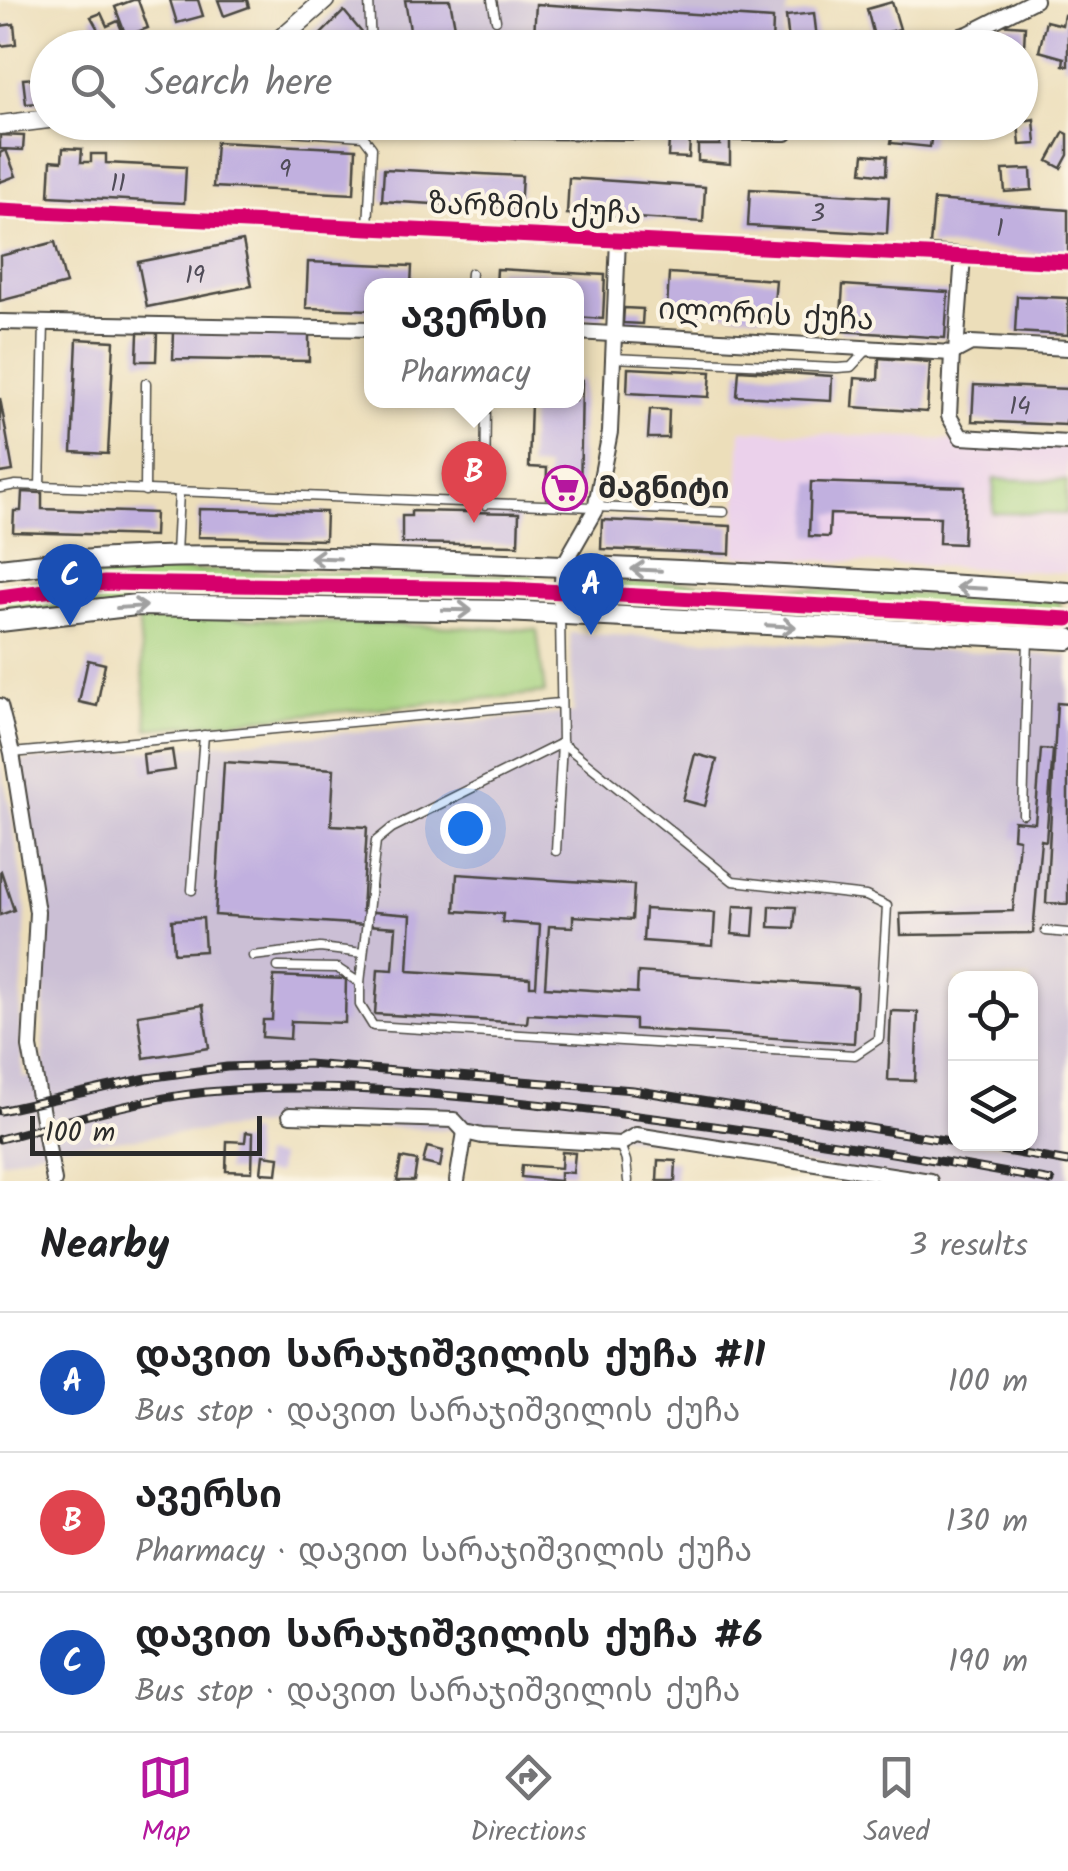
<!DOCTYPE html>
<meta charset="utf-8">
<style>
:root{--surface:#fff;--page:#f6f6f6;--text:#202124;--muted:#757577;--line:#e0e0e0;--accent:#b5179e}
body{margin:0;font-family:Kalam,"Noto Sans Georgian",sans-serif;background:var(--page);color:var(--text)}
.controls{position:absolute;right:30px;bottom:30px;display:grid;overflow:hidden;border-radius:20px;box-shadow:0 2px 8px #0004}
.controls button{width:90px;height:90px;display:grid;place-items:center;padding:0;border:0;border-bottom:2px solid var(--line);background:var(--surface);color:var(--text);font:50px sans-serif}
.scale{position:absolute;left:30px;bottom:25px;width:232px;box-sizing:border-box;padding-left:10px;border:5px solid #2b2b2b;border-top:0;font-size:28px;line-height:35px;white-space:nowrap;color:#2b2b2b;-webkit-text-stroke:8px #fcf5e5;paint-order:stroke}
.you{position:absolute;left:465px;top:828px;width:35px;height:35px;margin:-25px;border:8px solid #fff;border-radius:50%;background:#1a73e8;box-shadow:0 0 0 15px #1a73e833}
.badge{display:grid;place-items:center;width:65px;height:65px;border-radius:50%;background:var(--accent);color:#fff;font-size:32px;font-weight:700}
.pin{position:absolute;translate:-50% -82px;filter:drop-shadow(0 2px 5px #0008)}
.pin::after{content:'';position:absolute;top:52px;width:35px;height:30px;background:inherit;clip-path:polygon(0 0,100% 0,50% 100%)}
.popup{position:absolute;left:364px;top:278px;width:220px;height:130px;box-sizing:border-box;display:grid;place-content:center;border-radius:20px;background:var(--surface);filter:drop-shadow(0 2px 8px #0005);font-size:32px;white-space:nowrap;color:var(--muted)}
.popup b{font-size:38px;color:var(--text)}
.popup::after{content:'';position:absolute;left:50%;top:100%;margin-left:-20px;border:20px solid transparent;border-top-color:var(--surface)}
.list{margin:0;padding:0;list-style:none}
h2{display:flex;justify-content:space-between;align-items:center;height:130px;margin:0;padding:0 40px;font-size:42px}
h2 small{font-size:32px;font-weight:400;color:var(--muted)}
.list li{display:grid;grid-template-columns:65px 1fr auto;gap:30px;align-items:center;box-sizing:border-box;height:140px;padding:0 40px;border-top:2px solid var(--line)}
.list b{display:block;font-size:38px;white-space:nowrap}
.list p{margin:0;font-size:32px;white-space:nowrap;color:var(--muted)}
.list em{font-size:32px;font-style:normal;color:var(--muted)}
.icon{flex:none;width:55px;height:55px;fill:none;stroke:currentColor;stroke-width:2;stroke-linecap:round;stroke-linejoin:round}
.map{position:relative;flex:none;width:1068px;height:1181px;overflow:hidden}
.search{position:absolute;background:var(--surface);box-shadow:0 2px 8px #0004;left:30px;right:30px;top:30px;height:110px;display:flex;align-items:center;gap:25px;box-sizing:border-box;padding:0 35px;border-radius:55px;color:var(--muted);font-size:38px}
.sheet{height:550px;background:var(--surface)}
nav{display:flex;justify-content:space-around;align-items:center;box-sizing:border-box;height:140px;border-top:2px solid var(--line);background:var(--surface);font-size:28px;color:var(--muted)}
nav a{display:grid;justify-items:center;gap:5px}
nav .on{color:var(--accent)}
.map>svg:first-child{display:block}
</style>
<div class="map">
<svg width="1068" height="1181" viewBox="0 0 1068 1181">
<rect width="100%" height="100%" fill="#fcf5e5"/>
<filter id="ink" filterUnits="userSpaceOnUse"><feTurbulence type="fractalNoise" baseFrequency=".01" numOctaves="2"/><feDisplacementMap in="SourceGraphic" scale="20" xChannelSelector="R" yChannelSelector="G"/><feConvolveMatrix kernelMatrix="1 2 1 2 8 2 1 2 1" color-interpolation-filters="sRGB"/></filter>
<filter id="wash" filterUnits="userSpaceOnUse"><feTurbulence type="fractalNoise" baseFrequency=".0048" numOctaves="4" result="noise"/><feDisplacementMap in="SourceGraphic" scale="40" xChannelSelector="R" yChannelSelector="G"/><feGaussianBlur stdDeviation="2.25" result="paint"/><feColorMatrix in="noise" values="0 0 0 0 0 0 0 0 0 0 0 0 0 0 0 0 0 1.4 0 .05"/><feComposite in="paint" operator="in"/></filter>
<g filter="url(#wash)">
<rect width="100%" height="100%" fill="#ecdeba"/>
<path fill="#ebd1eb" d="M741 430 1068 446V573L735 556Z"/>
<g fill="#cbbfd5" fill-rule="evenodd">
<path d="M345 0H788L782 47 294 48Z"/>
<path d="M570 633 1068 656V1181H915L623 1137 283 1123 57 1146 0 1162V762L12 817 26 912 20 1018 23 1078 43 1075 46 908 19 761 574 713ZM956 978H1030V1144H956Z"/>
</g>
<g fill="#a5d27f" stroke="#687e55" stroke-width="2.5">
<path d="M994 479 1067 481 1066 514 993 513Z"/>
<path d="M102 569 532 575 535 582 530 606 13 611 7 607 6 587 10 584Z"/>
<path d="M672 582 1060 601 1061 618 1050 629 575 605V587L581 583Z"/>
<path d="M138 615 537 630 545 693 148 729Z"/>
</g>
<g id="blocks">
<g fill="#c1b0df">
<path d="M133 0H138L148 28 126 36 115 7Z"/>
<path d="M170 0H198L203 16 177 23Z"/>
<path d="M218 0H247L249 7 224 16Z"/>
<path d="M405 0H450L458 43 413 48Z"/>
<path d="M892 2 900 29 874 36 867 9Z"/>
<path d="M536 4 773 19 772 48 534 35Z"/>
<path d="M344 11 368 40 360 48H307Z"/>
<path d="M101 13 107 26 118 21 125 38 107 46 91 17Z"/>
<path d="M814 13 817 39 789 42 786 16Z"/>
<path d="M1064 15 1068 16V66L1063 65 1064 58 1039 51 1046 21 1062 25Z"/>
<path d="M14 24 16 44 0 46V26Z"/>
<path d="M997 24 1025 26 1024 48H996Z"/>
<path d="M36 78 39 103 26 104 23 79Z"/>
<path d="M1034 119 1036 144 1020 145 1018 122Z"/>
<path d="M900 122H924L923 131 932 132 930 147 891 143 893 130 899 131Z"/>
<path d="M1064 132 1068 134V155L1061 168 1048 161Z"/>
<path d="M0 135 24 136 23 150 0 149Z"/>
<path d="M720 136H730V164L698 161V145H720Z"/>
<path d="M669 139H690L689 158 668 157Z"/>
<path d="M216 142 356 149 354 194 213 187Z"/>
<path d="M63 148 82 149 81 162H91V154H106V163L186 167 184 203 49 196 51 160 62 161Z"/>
<path d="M6 150 16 176 0 182V153Z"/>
<path d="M864 154 887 156 886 175 862 172Z"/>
<path d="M384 169 522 176 520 209 382 201Z"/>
<path d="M1031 169 1032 190 1005 192 1003 170Z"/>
<path d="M569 178 705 187 703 222 567 214Z"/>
<path d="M750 189 889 197 887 234 748 226Z"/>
<path d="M934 200 1068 210V255L930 245Z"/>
<path d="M243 241 252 286 147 307 138 262Z"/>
<path d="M55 242 66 284 0 301V256Z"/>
<path d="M308 262 412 266 411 286H372V310L306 308Z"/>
<path d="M497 269 605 275 603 319 576 317V286H496Z"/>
<path d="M669 273 776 280 773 317 667 309Z"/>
<path d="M843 285 948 292 945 338 840 331Z"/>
<path d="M1017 296 1068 298V335L1015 332Z"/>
<path d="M624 308 643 309 642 324 623 323Z"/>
<path d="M174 332 309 334V361L173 359Z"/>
<path d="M138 333H157L156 361H137Z"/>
<path d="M77 339 114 341 108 454 72 452Z"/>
<path d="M879 358 930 362 927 412 853 407 855 378 878 380Z"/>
<path d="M628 368 711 372 709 397 627 393Z"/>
<path d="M739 370 832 376 831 401 737 396Z"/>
<path d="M576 380H582L580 499 546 498 547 468 529 467 531 401H576Z"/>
<path d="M974 385 1068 389 1066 425 972 421Z"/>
<path d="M0 398 13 471 0 473Z"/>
<path d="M650 409 669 410 668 438H648Z"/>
<path d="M811 482 965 487 963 544 939 543 940 517 830 514 829 537 809 536Z"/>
<path d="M22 492 42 493V509L155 513 154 536 13 532 14 511H21Z"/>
<path d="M199 509 326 512 325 540 198 537Z"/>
<path d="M411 511 519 513 518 545 402 543V516H411Z"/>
<path d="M602 520 731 526 730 554 601 549Z"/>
<path d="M88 660 105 664 97 706 79 702Z"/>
<path d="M1057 703 1068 704V904L1046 903Z"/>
<path d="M1041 749 1053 750 1046 841 1041 840 1033 933 901 935 900 914 1013 911 1019 839 1013 838 1014 821 1035 823Z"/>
<path d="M172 750 175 770 145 774 143 754Z"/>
<path d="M695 754 717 760 705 806 683 800Z"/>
<path d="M224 762 334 769 331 825 367 827 362 911 411 915 408 971 530 978V986H536L540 925 502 922 503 914 455 911 457 874 634 885 632 920 573 916V927L549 926 545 987 637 993 638 972 857 987 854 1043 635 1029V1020L528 1014 527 1023 375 1014 378 969 393 970 396 927 215 915Z"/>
<path d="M1 871 14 910 0 915V872Z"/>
<path d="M734 906 755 907 753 936 732 934Z"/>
<path d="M770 906 796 907 794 928 769 927Z"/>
<path d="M645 909 715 913 713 946 643 941Z"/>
<path d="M203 918 205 951 174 953 172 920Z"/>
<path d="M274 976 346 979 345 1023 291 1021 290 1039 262 1037 263 1020H272Z"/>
<path d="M203 1005 209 1048 144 1058 138 1015Z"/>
<path d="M891 1011 918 1012 915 1081 888 1080Z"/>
<path d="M246 1132 253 1133 252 1172 226 1171 227 1141 245 1142Z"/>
<path d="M427 1147 443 1151 440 1167 423 1163Z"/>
<path d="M562 1152 575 1153 573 1173 560 1172V1181L521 1177 522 1165 561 1168Z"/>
<path d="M263 1155 279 1157 277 1174 261 1173Z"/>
<path d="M401 1158 417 1161 414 1181H397Z"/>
<path d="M658 1160 676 1161 675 1181H657Z"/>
</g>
</g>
</g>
<g filter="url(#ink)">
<use href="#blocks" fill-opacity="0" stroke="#484640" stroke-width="2.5"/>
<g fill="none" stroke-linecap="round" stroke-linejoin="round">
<defs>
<g id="service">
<path d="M369 0 371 48"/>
<path d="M492 0 496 20"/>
<path d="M227 127 363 136 372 148 368 227"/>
<path d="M470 286 471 273"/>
<path d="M612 358 837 368 851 367 869 348"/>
<path d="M40 486 44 323"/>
<path d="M0 488 16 485 724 512"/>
<path d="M145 491 146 383"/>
<path d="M485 505 486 400"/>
<path d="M176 554 179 492"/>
<path d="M562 743 733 881 866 896 887 906 879 1039 855 1055 373 1026 360 1005V983L376 841 392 828Z"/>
<path d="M12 753 560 703"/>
<path d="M1023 814 1028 638"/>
<path d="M556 851 562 743 560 615"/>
<path d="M192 890 204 735"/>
<path d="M1046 931 1068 933"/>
<path d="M253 956 320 948 363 953"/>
<path d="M278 967 337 968 360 983"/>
<path d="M620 1144 626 1161 628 1181"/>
</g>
<g id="minor">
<path d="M876 48 934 44 968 34 1035 0"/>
<path d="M482 122 519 131 786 133"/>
<path d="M0 210 1068 262"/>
<path d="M0 322 372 329"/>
<path d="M576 332 952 353 971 343 1068 348"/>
<path d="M956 351 963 256"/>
<path d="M952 353 949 416 961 437 1068 443"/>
<path d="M560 615 563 566 595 510 610 432 618 239"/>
<path d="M0 706 12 753 37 912 30 1047 54 1181"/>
<path d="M290 1115 454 1120 465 1132 482 1136 620 1144 636 1135 930 1181"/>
<path d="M457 1181 465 1132"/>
</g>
<g id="tertiary">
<path d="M270 48 325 0"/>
<path d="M0 125 48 119"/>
</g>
<g id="secondary">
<path d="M0 569C150 549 304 557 454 562 659 569 864 579 1068 593"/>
<path d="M0 621 136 605 505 611 1068 639"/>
</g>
</defs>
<use href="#service" stroke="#484640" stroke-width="11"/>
<use href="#minor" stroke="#484640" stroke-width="18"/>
<use href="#tertiary" stroke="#484640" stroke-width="21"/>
<use href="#secondary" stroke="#484640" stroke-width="24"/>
<use href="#service" stroke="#fff" stroke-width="8"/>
<use href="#minor" stroke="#fff" stroke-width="14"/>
<use href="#tertiary" stroke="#fff" stroke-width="18"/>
<use href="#secondary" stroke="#fff" stroke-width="20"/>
<defs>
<g id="rail">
<path d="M0 1111 147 1078 227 1067 308 1064 633 1090 956 1142"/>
<path d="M0 1139C68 1121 137 1099 207 1092 324 1081 439 1094 555 1106 722 1125 886 1150 1051 1181"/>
<path d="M966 1144 1068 1162"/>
</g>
</defs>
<use href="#rail" stroke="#2b2b2b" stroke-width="9"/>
<use href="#rail" stroke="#fcf5e5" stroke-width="5" stroke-dasharray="15" stroke-linecap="butt"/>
<defs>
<g id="cycleway">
<path d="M0 210 1068 262"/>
<path d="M0 597 105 583 507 589 1068 619"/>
</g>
</defs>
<use href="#cycleway" stroke="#fcf5e5" stroke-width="21"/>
<use href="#cycleway" stroke="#d6006c" stroke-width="15"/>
</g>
<defs><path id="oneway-shaft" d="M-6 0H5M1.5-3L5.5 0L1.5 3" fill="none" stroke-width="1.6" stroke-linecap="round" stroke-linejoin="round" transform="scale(2.5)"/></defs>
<g stroke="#a0a0a0">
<use href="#oneway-shaft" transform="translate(325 558) rotate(-178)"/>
<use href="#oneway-shaft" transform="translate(646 570) rotate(-177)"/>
<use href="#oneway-shaft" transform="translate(971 588) rotate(-177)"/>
<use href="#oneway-shaft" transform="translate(132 607) rotate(-4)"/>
<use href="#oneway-shaft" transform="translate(457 610) rotate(1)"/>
<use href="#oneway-shaft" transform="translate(781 626) rotate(3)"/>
</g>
</g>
<defs>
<symbol id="supermarket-ring" viewBox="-11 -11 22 22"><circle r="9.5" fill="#fcf5e5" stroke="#b5179e" stroke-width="1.5"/><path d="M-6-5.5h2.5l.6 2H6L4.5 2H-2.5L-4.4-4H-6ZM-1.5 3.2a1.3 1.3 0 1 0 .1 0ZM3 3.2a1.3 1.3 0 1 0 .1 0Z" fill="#b5179e"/></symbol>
</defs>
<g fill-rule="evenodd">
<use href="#supermarket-ring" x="540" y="463" width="50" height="50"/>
</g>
<g text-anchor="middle" stroke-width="8" stroke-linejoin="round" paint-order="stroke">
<g font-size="25" fill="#504c58">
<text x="285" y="177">9</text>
<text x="118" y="191">11</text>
<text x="818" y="221">3</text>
<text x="1000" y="236">1</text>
<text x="195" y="283">19</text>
<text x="1020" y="414">14</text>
</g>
<g font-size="30" fill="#2b2b2b" stroke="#fcf5e5">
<text transform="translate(535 208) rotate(3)" y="10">ზარზმის ქუჩა</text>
<text transform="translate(766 314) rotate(3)" y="10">ილორის ქუჩა</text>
</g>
<g font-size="30" font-weight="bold" fill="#2b2b2b" stroke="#fcf5e5" text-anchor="start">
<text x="598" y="498">მაგნიტი</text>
</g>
</g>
</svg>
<div class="controls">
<button><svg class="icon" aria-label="locate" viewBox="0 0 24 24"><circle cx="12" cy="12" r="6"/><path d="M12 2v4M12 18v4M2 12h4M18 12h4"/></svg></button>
<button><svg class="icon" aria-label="layers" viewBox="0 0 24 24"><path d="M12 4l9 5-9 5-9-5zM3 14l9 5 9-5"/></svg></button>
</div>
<div class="scale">100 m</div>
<div class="you"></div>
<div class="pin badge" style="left:591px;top:635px;background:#1a4fb4">A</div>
<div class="pin badge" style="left:474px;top:523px;background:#e0444e">B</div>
<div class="popup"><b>ავერსი</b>Pharmacy</div>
<div class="pin badge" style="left:70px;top:626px;background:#1a4fb4">C</div>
<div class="search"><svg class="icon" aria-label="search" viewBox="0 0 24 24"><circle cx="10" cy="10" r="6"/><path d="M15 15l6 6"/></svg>Search here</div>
</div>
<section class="sheet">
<h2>Nearby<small>3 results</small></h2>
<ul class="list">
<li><span class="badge" style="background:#1a4fb4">A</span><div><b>დავით სარაჯიშვილის ქუჩა #11</b><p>Bus stop · დავით სარაჯიშვილის ქუჩა</p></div><em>100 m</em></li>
<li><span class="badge" style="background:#e0444e">B</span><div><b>ავერსი</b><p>Pharmacy · დავით სარაჯიშვილის ქუჩა</p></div><em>130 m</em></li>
<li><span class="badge" style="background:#1a4fb4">C</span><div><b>დავით სარაჯიშვილის ქუჩა #6</b><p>Bus stop · დავით სარაჯიშვილის ქუჩა</p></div><em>190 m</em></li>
</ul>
</section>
<nav>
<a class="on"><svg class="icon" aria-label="map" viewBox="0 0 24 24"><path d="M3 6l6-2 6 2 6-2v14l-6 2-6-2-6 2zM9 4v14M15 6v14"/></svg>Map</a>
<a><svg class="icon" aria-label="directions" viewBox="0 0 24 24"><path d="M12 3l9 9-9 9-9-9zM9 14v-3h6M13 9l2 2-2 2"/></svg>Directions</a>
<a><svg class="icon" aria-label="saved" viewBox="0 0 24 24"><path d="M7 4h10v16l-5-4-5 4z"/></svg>Saved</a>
</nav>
